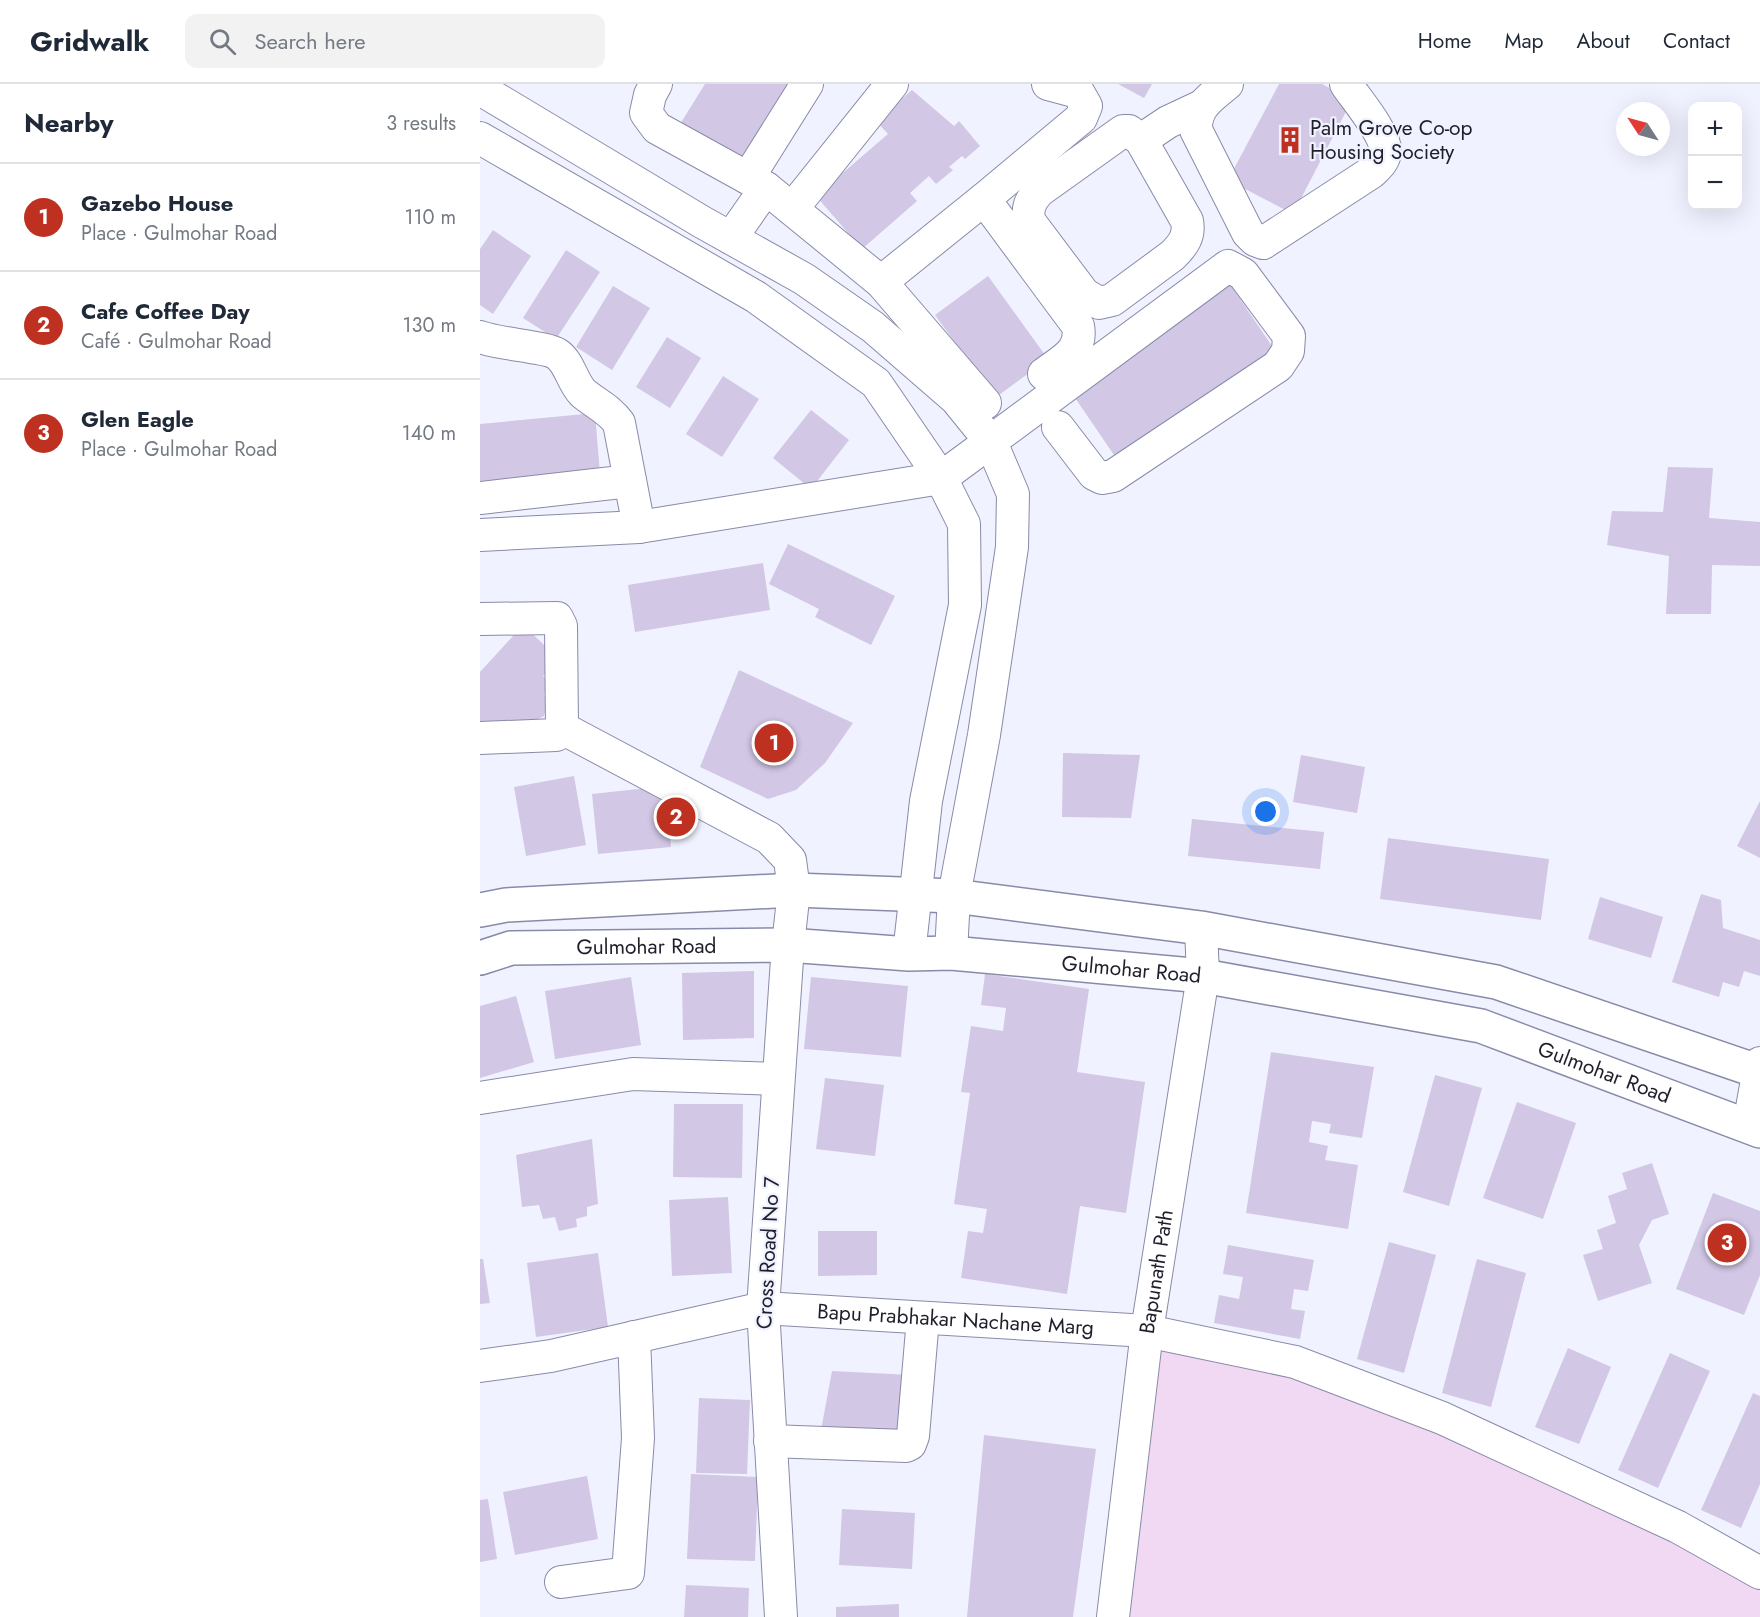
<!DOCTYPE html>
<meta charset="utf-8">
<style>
:root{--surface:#fff;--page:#f2f2f3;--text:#1f2937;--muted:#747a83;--line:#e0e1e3;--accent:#be3120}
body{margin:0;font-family:Jost,sans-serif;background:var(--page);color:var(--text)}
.controls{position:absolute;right:18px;top:18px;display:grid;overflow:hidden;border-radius:12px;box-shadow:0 6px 24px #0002}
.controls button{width:54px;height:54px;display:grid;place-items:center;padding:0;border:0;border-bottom:2px solid var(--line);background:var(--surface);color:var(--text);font:30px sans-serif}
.compass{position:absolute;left:1136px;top:18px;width:54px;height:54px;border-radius:50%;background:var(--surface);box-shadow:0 6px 24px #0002;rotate:306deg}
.you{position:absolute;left:786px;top:728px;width:21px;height:21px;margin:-15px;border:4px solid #fff;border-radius:50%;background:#1a73e8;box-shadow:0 0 0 9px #1a73e833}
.badge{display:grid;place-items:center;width:39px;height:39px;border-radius:50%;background:var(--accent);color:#fff;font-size:20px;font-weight:700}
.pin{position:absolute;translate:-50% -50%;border:3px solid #fff;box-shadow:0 2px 6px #0006}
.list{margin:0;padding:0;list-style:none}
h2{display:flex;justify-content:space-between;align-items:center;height:78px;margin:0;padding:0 24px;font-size:26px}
h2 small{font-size:20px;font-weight:400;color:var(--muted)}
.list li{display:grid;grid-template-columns:39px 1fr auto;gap:18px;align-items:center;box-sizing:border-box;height:108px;padding:0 24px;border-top:2px solid var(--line)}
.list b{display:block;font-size:22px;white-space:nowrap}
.list p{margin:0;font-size:20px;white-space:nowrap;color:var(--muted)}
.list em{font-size:20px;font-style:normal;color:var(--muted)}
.icon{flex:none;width:33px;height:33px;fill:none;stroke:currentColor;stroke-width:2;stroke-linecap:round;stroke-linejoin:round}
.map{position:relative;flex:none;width:1280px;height:1533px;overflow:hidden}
header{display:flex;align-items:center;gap:36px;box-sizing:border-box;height:84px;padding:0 30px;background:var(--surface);border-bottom:2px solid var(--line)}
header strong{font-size:28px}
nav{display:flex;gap:33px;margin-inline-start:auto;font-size:21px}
.search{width:420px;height:54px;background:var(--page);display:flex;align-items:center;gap:15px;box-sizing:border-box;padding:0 21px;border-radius:12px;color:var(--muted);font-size:22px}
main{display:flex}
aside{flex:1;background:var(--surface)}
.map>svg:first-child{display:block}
</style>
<header>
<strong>Gridwalk</strong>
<div class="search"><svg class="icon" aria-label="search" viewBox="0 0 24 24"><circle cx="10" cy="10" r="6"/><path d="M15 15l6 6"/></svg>Search here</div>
<nav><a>Home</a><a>Map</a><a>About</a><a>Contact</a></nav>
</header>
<main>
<aside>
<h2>Nearby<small>3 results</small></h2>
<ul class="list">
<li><span class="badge">1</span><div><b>Gazebo House</b><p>Place · Gulmohar Road</p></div><em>110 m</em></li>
<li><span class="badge">2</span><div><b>Cafe Coffee Day</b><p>Café · Gulmohar Road</p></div><em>130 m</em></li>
<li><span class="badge">3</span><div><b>Glen Eagle</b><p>Place · Gulmohar Road</p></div><em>140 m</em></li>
</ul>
</aside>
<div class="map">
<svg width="1280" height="1533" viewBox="0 0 1280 1533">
<rect width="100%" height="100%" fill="#f0f2ff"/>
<path fill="#f2d9f3" d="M673 1256 831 1294 1008 1366 1280 1499V1533H634Z"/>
<g fill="#d2c7e5">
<path d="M225 0H312L262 83 197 45Z"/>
<path d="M638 0H672L664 14Z"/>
<path d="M799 0H842L872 16 813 130 748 96Z"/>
<path d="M432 6 474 42 479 37 500 62 485 75 482 72 469 83 473 86 456 100 449 92 430 109 437 117 382 165 336 112 408 50 396 37Z"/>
<path d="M13 146 51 172 13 230 0 221V165Z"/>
<path d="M86 166 120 188 76 255 43 234Z"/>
<path d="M508 192 568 275 515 314 455 231Z"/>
<path d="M747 196 794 265 636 374 589 305Z"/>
<path d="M133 202 170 224 132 286 96 263Z"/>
<path d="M187 253 221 274 190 324 156 303Z"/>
<path d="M243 292 279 315 242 373 206 350Z"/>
<path d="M331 326 369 356 331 405 293 374Z"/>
<path d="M115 329 120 390 0 401V340Z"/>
<path d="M1188 383 1233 384 1229 434 1280 438V482L1232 481 1231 530H1186L1189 472 1127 461 1132 427 1183 428Z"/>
<path d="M308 460 415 512 391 561 335 533 339 525 289 500Z"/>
<path d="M283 479 290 526 155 548 148 501Z"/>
<path d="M43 541 79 575 63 592 73 601 64 610 68 616 64 632 27 651 13 637 4 646 0 643V588Z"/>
<path d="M259 586 373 639 345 679 316 706 288 715 220 683Z"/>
<path d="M583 669 660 671 651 734 582 733Z"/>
<path d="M821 671 885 683 877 729 813 718Z"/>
<path d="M94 692 106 761 46 772 34 703Z"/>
<path d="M186 702 191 763 118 770 112 710Z"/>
<path d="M1280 717V774L1257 762Z"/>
<path d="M712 735 844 748 840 785 708 772Z"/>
<path d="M908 754 1069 775 1061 836 900 815Z"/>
<path d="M1221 810 1241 816 1243 844 1280 856V892L1264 887 1259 903 1243 898 1239 913 1192 898Z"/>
<path d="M1120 813 1183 833 1171 874 1108 855Z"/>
<path d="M274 887V954L203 956 202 889Z"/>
<path d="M505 890 609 905 597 988 665 998 646 1129 600 1122 587 1210 481 1194 488 1147 503 1149 507 1125 474 1120 490 1009 481 1008 491 942 523 947 526 924 501 921Z"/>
<path d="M151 893 161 961 75 975 65 907Z"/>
<path d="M331 893 428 902 421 973 324 965Z"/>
<path d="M36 912 54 978 0 994V922Z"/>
<path d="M791 968 894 983 882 1054 849 1049 851 1040 832 1037 829 1058 848 1062 845 1076 878 1081 868 1145 766 1129Z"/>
<path d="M955 991 1002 1004 969 1122 923 1108Z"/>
<path d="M345 994 404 1001 395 1072 336 1065Z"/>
<path d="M1037 1018 1096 1039 1063 1135 1003 1114Z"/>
<path d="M194 1020H263L262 1094 193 1093Z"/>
<path d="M112 1055 118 1120 107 1123V1132L96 1135 97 1143 79 1147 75 1133 63 1135 59 1121 42 1123 36 1071Z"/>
<path d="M1172 1079 1189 1130 1172 1136 1159 1161 1172 1199 1118 1217 1103 1171 1123 1165 1117 1146 1136 1139 1128 1112 1147 1105 1142 1089Z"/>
<path d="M1233 1109 1280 1127V1191L1264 1231 1196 1205Z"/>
<path d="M248 1113 252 1189 192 1192 189 1116Z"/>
<path d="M338 1147H397V1191L338 1192Z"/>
<path d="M909 1158 956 1171 924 1289 877 1275Z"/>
<path d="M748 1161 834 1176 828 1207 814 1205 811 1225 825 1227 820 1255 734 1239 739 1211 759 1215 763 1193 743 1190Z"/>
<path d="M118 1169 128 1243 56 1253 47 1179Z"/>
<path d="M0 1175H3L10 1219 0 1220Z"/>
<path d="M997 1175 1046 1189 1011 1323 962 1309Z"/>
<path d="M1088 1264 1131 1283 1099 1360 1055 1343Z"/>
<path d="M1190 1269 1230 1287 1178 1404 1138 1386Z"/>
<path d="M352 1287 431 1291 425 1348 341 1346Z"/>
<path d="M1273 1309 1280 1312V1400L1261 1444 1221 1426Z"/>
<path d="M219 1314 270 1316 267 1390 216 1389Z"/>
<path d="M504 1351 616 1365 593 1533H487Z"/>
<path d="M211 1390 278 1393 275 1477 207 1475Z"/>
<path d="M107 1392 118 1455 35 1471 23 1408Z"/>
<path d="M8 1415 17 1475 0 1478V1416Z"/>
<path d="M362 1425 435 1429 432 1485 359 1481Z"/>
<path d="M206 1501 269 1504 268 1533H204Z"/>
<path d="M419 1520V1533H356V1523Z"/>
</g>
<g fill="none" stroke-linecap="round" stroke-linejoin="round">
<defs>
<g id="minor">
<path d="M176 0 170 11 166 29 177 44 286 104 401 198 505 319"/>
<path d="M747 0C730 14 715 23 716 46L768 149 775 156 783 159 892 88C897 83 904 77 905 69 908 52 876 15 866 0"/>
<path d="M0 5 222 138 324 195 393 243 476 315 511 358 533 410 532 463 504 651 474 812 471 869"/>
<path d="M643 47H649L661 56 707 137C710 152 703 161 693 171L632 216 619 219 604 210 549 137C547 124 550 117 559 107Z"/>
<path d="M0 54 276 213 396 299 461 394 484 440 485 521 446 717 429 870"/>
<path d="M661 56 688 38 720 23"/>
<path d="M268 94 327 0"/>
<path d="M312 125 412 0"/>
<path d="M251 154 286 104"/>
<path d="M401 198 504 115"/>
<path d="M0 253C18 260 67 263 77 270 90 279 92 298 103 309 116 320 129 325 139 339L159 443"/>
<path d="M564 290C582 276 603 268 598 242L504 115 601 34 606 22 598 8 568 0"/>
<path d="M0 414 150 397"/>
<path d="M0 451 159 443 461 394 748 182 763 190 809 252 808 267 798 282 633 392 622 394 614 390 578 343"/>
<path d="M0 535 77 534 81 542 82 644 76 651 0 654"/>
<path d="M82 644 289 754 310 776 314 806 308 861 283 1224 301 1533"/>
<path d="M0 1014 153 990 298 995"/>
<path d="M1269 1041 1280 979"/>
<path id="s1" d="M0 1282 71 1272 283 1224 667 1247 815 1278 962 1334 1198 1443 1280 1489"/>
<path d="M290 1357 426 1362 430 1360 433 1352 443 1234"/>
<path d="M81 1498 148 1489 158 1354 154 1253"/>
<path id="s2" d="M633 1533 667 1247 723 892 721 844"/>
</g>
<g id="major">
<path d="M0 826 26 821 314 806 474 812 721 844 1016 898 1280 988"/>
<path id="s3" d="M0 874 31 864 308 861 429 870 471 869 723 892 1001 942 1280 1047"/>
</g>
</defs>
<use href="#minor" stroke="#888ba8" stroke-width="34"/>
<use href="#major" stroke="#888ba8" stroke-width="36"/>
<use href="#minor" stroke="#fff" stroke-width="32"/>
<use href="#major" stroke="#fff" stroke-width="33"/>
</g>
<defs>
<symbol id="building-bare" viewBox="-9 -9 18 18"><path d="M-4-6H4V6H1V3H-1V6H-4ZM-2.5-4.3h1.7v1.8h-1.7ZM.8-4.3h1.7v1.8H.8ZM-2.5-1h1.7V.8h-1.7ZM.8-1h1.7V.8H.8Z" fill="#be3120" stroke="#f0f2ff" stroke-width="2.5" paint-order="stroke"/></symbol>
</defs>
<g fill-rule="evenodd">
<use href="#building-bare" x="791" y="37" width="38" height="38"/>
</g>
<g text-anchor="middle" stroke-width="4.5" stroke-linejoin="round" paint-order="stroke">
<g font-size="21" fill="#1e1f2b" stroke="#f0f2ff" text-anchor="start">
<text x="830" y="51">Palm Grove Co-op<tspan x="830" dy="24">Housing Society</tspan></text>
</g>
<g font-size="21" fill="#1e1f2b" stroke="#f0f2ff">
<text dy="7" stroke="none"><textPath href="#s3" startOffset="168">Gulmohar Road</textPath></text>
<text dy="7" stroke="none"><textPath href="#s3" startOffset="654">Gulmohar Road</textPath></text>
<text dy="7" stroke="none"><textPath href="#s3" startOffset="1140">Gulmohar Road</textPath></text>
<text transform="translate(288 1169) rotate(-87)" y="7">Cross Road No 7</text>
<text dy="7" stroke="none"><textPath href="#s2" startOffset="348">Bapunath Path</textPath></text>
<text dy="7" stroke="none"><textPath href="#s1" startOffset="482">Bapu Prabhakar Nachane Marg</textPath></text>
</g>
</g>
</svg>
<div class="controls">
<button>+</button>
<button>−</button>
</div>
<svg class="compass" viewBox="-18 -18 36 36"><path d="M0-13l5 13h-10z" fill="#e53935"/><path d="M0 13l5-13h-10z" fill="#747a83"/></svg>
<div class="you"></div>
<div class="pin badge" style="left:294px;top:659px">1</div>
<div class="pin badge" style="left:196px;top:733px">2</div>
<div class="pin badge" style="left:1247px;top:1159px">3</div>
</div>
</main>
